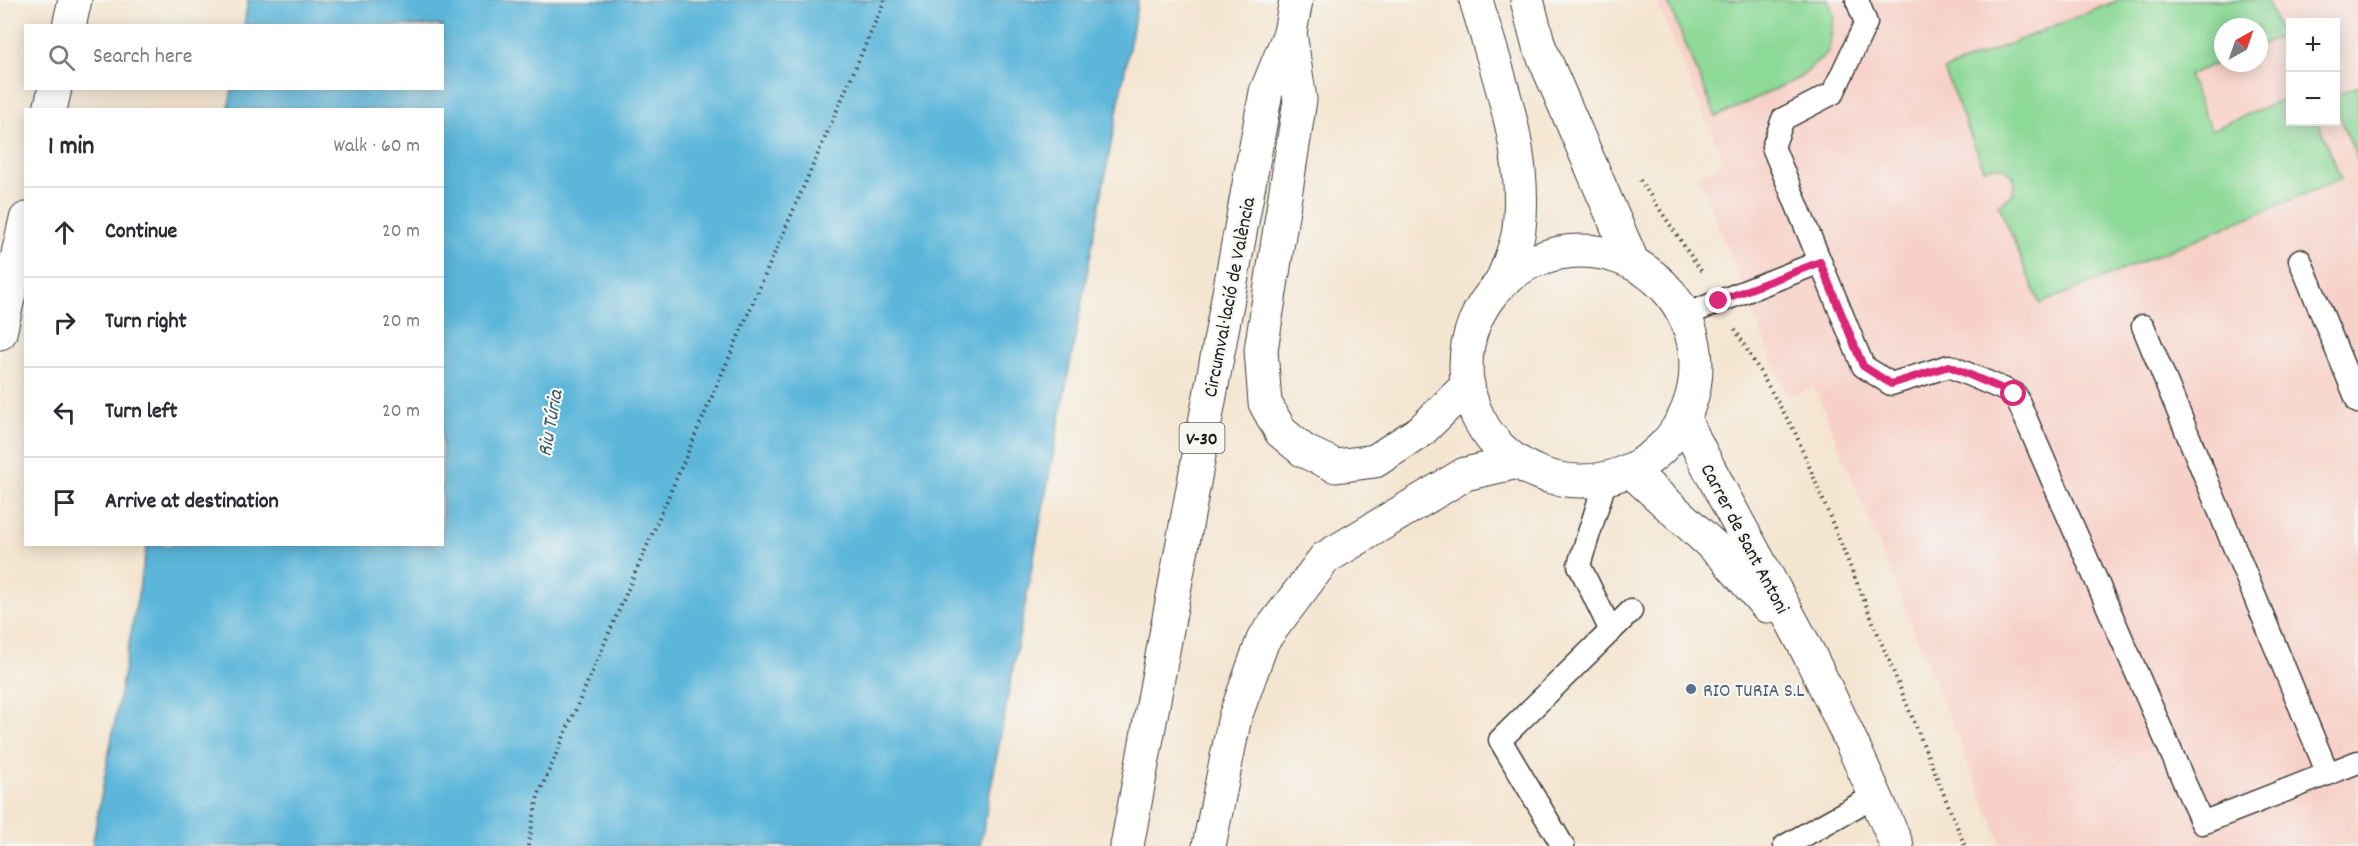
<!DOCTYPE html>
<meta charset="utf-8">
<style>
:root{--surface:#fff;--page:#f2f2f3;--text:#2b2b33;--muted:#7c7c81;--line:#e1e1e2}
body{margin:0;font-family:Dekko,sans-serif;background:var(--page);color:var(--text)}
.controls{position:absolute;right:18px;top:18px;display:grid;overflow:hidden;border-radius:0px;box-shadow:0 3px 15px #0003}
.controls button{width:54px;height:54px;display:grid;place-items:center;padding:0;border:0;border-bottom:2px solid var(--line);background:var(--surface);color:var(--text);font:30px sans-serif}
.compass{position:absolute;left:2214px;top:18px;width:54px;height:54px;border-radius:50%;background:var(--surface);box-shadow:0 3px 15px #0003;rotate:40deg}
.stop{position:absolute;width:18px;height:18px;margin:-14px;border:4px solid #db2777;border-radius:50%;background:#fff}
.stop.end{background:#db2777;border-color:#fff;box-shadow:0 2px 6px #0008}
.list{margin:0;padding:0;list-style:none}
h2{display:flex;justify-content:space-between;align-items:center;height:78px;margin:0;padding:0 24px;font-size:26px}
h2 small{font-size:20px;font-weight:400;color:var(--muted)}
.list li{display:grid;grid-template-columns:39px 1fr auto;gap:18px;align-items:center;box-sizing:border-box;height:90px;padding:0 24px;border-top:2px solid var(--line)}
.list b{display:block;font-size:22px;white-space:nowrap}
.list em{font-size:20px;font-style:normal;color:var(--muted)}
.icon{flex:none;width:33px;height:33px;fill:none;stroke:currentColor;stroke-width:2;stroke-linecap:round;stroke-linejoin:round}
.map{position:relative;flex:none;width:2358px;height:846px;overflow:hidden}
.search{position:absolute;background:var(--surface);box-shadow:0 3px 15px #0003;left:24px;top:24px;width:420px;height:66px;display:flex;align-items:center;gap:15px;box-sizing:border-box;padding:0 21px;border-radius:0px;color:var(--muted);font-size:22px}
.panel{position:absolute;background:var(--surface);box-shadow:0 3px 15px #0003;left:24px;top:108px;width:420px;height:438px;border-radius:0px}
.map>svg:first-child{display:block}
</style>
<div class="map">
<svg width="2358" height="846" viewBox="0 0 2358 846">
<rect width="100%" height="100%" fill="#f6f6f2"/>
<filter id="ink" filterUnits="userSpaceOnUse"><feTurbulence type="fractalNoise" baseFrequency=".0167" numOctaves="2"/><feDisplacementMap in="SourceGraphic" scale="12" xChannelSelector="R" yChannelSelector="G"/><feConvolveMatrix kernelMatrix="1 2 1 2 8 2 1 2 1" color-interpolation-filters="sRGB"/></filter>
<filter id="wash" filterUnits="userSpaceOnUse"><feTurbulence type="fractalNoise" baseFrequency=".008" numOctaves="4" result="noise"/><feDisplacementMap in="SourceGraphic" scale="24" xChannelSelector="R" yChannelSelector="G"/><feGaussianBlur stdDeviation="1.35" result="paint"/><feColorMatrix in="noise" values="0 0 0 0 0 0 0 0 0 0 0 0 0 0 0 0 0 1.4 0 .05"/><feComposite in="paint" operator="in"/></filter>
<g filter="url(#wash)">
<rect width="100%" height="100%" fill="#f4e5d0"/>
<path fill="#f7d1c8" fill-rule="evenodd" d="M1656 0H2358V846H2002L1814 386 1787 397 1698 176 1724 163ZM2290 22H2336V122H2290ZM2223 27H2259V63H2223Z"/>
<g fill="#8dd997" stroke="#547a5a" stroke-width="1.5">
<path d="M1667 0H1828L1834 15 1829 51 1801 77 1716 117Z"/>
<path d="M2119 0H2267L2282 36 2259 46V27H2223V61L2188 75 2211 130 2290 97V122H2318L2341 179 2040 304 1999 205 2013 194 2014 178C2006 166 1997 164 1984 169L1944 70Z"/>
<path d="M2358 86V162L2336 106V95Z"/>
</g>
<path fill="#5cb6da" stroke="#3c697b" stroke-width="1.5" d="M248 0H1138L980 846H92L147 545 442 544V110L228 109 232 89 442 88V26L244 25Z"/>
</g>
<g filter="url(#ink)">
<g fill="none" stroke-linecap="round" stroke-linejoin="round">
<defs>
<g id="lane">
<path d="M1857 0 1866 23 1833 93 1783 119 1773 147 1863 366 1891 384 1949 366 2015 394 2202 823 2358 762"/>
<path d="M2300 260 2358 402"/>
<path d="M1685 315 1820 262"/>
<path d="M2143 326 2328 774"/>
<path d="M1606 479 1579 565 1611 631"/>
<path d="M1563 846 1500 740 1631 611"/>
<path d="M1785 846 1876 795"/>
</g>
<g id="secondary">
<path d="M1476 0C1497 73 1528 151 1519 229 1517 246 1508 265 1502 281"/>
<path d="M1527 0 1539 46 1633 263"/>
<path d="M1684 418C1722 499 1769 576 1810 656 1841 718 1870 782 1897 846"/>
<path d="M1630 470 1722 554 1767 606"/>
</g>
<g id="highway">
<path d="M69 26 75 0"/>
<path d="M1290 33 1300 100 1261 350 1265 403 1281 432 1304 451 1336 466 1375 461 1421 431 1468 385"/>
<path d="M50 110 55 88"/>
<circle cx="1581" cy="366" r="115"/>
<path d="M0 333 26 219"/>
<path d="M1127 846 1266 92 1290 33 1296 0"/>
<path d="M1209 846 1235 717 1263 640 1325 558 1465 474 1518 462"/>
</g>
</defs>
<use href="#lane" stroke="#3c3a37" stroke-width="25"/>
<use href="#secondary" stroke="#3c3a37" stroke-width="35"/>
<use href="#highway" stroke="#3c3a37" stroke-width="35"/>
<g stroke="#3c3a37" stroke-width="4" stroke-dasharray="1.5 4.5" stroke-linecap="butt">
<path d="M1640 180 1703 274"/>
<path d="M1735 329 1795 432 1965 846"/>
<path d="M528 846 538 796 885 0"/>
</g>
<use href="#lane" stroke="#fff" stroke-width="22"/>
<use href="#secondary" stroke="#fff" stroke-width="33"/>
<use href="#highway" stroke="#fff" stroke-width="33"/>
</g>
</g>
<g fill="none" stroke-linecap="round" stroke-linejoin="round" filter="url(#ink)">
<path stroke="#db2777" stroke-width="8" d="M1719 301 1820 262 1863 366 1891 384 1949 366 2014 394"/>
</g>
<circle fill="#5c6f8a" stroke="#f6f6f2" stroke-width="2" cx="1691" cy="689" r="6"/>
<g text-anchor="middle" stroke-width="4.5" stroke-linejoin="round" paint-order="stroke">
<rect fill="#f6f6f2" stroke="#5d5d5c" stroke-width="1.5" x="1179.5" y="423" width="45" height="30" rx="4.5"/>
<g font-size="18" font-weight="bold" fill="#1c1c1c">
<text x="1202" y="444">V-30</text>
</g>
<g font-size="20" fill="#1c1c1c" stroke="#f6f6f2">
<text transform="translate(1228 297) rotate(-79)" y="7">Circumval·lació de València</text>
<text transform="translate(1746 538) rotate(62)" y="7">Carrer de Sant Antoni</text>
</g>
<g font-size="20" fill="#4e5e75" stroke="#f6f6f2" text-anchor="start">
<text x="1703" y="696">RIO TURIA S.L</text>
</g>
<g font-size="21" font-style="italic" fill="#365a68" stroke="#f6f6f2">
<text transform="translate(549 423) rotate(-80)" y="7">Riu Túria</text>
</g>
</g>
</svg>
<div class="controls">
<button>+</button>
<button>−</button>
</div>
<svg class="compass" viewBox="-18 -18 36 36"><path d="M0-13l5 13h-10z" fill="#e53935"/><path d="M0 13l5-13h-10z" fill="#7c7c81"/></svg>
<div class="stop" style="left:2014px;top:394px"></div>
<div class="stop end" style="left:1719px;top:301px"></div>
<div class="search"><svg class="icon" aria-label="search" viewBox="0 0 24 24"><circle cx="10" cy="10" r="6"/><path d="M15 15l6 6"/></svg>Search here</div>
<section class="panel">
<h2>1 min<small>Walk · 60 m</small></h2>
<ul class="list">
<li><svg class="icon" aria-label="ahead" viewBox="0 0 24 24"><path d="M12 20V5M6 11l6-6 6 6"/></svg><div><b>Continue</b></div><em>20 m</em></li>
<li><svg class="icon" aria-label="right" viewBox="0 0 24 24"><path d="M7 20v-9h11M14 6l5 5-5 5"/></svg><div><b>Turn right</b></div><em>20 m</em></li>
<li><svg class="icon" aria-label="left" viewBox="0 0 24 24"><path d="M17 20v-9H6M10 6l-5 5 5 5"/></svg><div><b>Turn left</b></div><em>20 m</em></li>
<li><svg class="icon" aria-label="arrive" viewBox="0 0 24 24"><path d="M6 21V4h12l-3 4 3 4H6"/></svg><div><b>Arrive at destination</b></div></li>
</ul>
</section>
</div>
